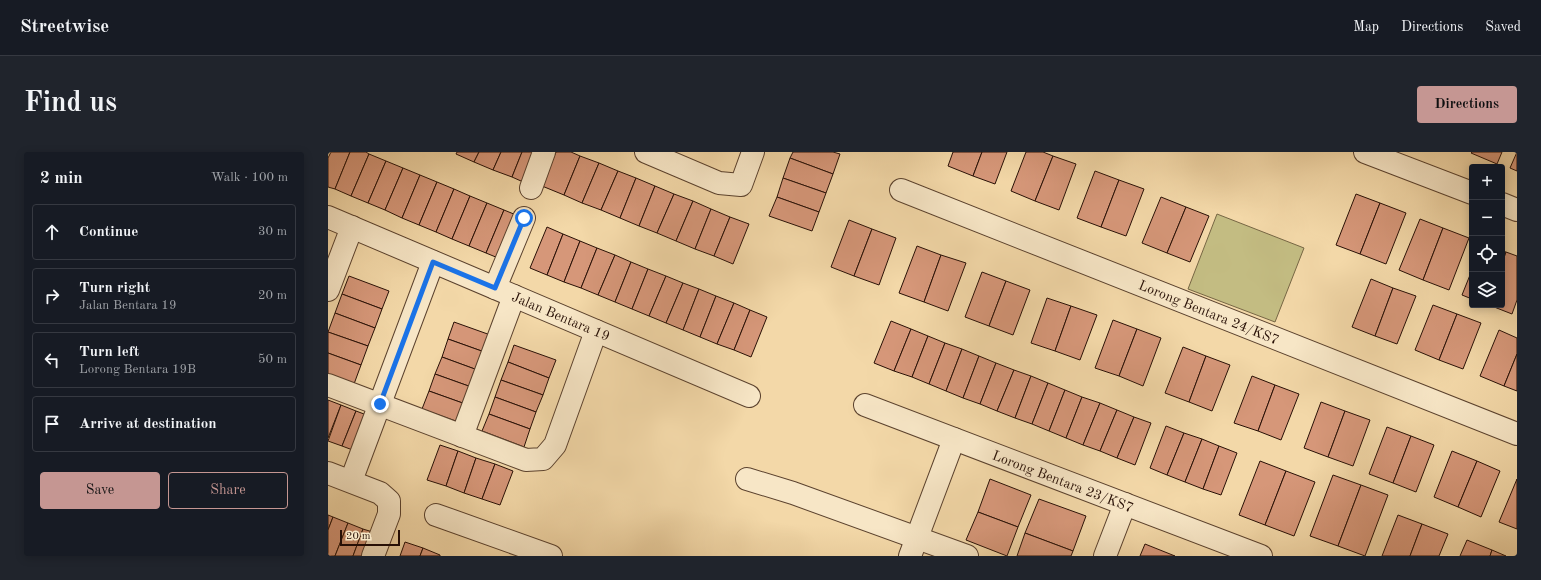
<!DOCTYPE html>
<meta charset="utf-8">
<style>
:root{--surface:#171b24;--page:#20242c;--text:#f1f3f6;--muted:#9ea1a6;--line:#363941;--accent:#c59692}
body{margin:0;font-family:"Old Standard TT",serif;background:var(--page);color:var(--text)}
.controls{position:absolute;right:12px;top:12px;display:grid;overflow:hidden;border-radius:4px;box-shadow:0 2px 10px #0003}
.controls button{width:36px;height:36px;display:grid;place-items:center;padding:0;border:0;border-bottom:1px solid var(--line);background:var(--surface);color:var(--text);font:20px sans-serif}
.scale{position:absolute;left:12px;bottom:10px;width:60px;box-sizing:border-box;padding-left:4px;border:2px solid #281006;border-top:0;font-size:11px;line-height:14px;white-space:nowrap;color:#281006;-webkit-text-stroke:3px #f7e6c6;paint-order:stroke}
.stop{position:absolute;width:12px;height:12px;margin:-9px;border:3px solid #1a73e8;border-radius:50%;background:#fff}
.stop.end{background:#1a73e8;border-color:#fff;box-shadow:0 1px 4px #0008}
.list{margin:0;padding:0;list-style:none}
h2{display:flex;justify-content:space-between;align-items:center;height:52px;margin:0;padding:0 16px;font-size:17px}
h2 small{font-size:13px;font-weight:400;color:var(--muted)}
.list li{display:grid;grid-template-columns:26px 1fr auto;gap:12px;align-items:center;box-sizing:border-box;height:56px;margin:0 8px 8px;padding:0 8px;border:1px solid var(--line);border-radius:4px}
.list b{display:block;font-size:15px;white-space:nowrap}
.list p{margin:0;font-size:13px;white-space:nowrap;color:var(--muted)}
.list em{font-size:13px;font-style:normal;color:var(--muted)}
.actions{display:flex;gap:8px;padding:12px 16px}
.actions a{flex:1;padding:9px 0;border:1px solid var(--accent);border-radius:4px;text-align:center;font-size:14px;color:var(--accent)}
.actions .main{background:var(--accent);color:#111}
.icon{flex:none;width:22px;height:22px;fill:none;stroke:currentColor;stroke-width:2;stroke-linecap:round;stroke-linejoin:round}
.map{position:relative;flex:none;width:1189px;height:404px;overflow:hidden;border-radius:4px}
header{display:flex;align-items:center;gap:24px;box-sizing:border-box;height:56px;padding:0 20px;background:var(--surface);border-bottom:1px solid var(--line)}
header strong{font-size:19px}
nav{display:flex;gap:22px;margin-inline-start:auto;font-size:14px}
.intro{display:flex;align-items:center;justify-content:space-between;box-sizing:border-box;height:96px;padding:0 24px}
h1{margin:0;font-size:28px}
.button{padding:10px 18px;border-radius:4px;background:var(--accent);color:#111;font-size:14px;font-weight:700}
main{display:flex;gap:24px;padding:0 24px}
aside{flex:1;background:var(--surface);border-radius:4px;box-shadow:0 2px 10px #0003}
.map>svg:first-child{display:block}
</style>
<header>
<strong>Streetwise</strong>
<nav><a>Map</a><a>Directions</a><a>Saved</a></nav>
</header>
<div class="intro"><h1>Find us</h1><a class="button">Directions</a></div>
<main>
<aside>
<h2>2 min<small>Walk · 100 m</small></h2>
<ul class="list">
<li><svg class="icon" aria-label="ahead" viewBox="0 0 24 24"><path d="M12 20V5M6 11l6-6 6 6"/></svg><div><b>Continue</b></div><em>30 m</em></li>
<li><svg class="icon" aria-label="right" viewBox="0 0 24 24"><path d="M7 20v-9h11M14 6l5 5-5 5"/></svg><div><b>Turn right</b><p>Jalan Bentara 19</p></div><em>20 m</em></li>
<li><svg class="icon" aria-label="left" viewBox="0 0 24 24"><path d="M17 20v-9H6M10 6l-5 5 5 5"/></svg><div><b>Turn left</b><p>Lorong Bentara 19B</p></div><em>50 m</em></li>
<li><svg class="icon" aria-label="arrive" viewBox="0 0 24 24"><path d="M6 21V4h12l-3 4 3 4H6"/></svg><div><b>Arrive at destination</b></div></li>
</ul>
<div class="actions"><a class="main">Save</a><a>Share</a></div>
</aside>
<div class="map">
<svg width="1189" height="404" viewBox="0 0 1189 404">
<rect width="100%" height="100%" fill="#f3d8a8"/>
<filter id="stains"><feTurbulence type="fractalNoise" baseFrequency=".005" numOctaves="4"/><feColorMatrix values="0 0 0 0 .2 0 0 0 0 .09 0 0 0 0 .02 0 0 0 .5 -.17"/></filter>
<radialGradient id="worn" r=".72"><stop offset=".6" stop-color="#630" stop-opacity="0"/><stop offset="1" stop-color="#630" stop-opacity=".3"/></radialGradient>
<path fill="#c3bc82" stroke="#766644" d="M889 62 976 96 947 170 860 137Z"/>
<g fill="#d69779" stroke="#281006">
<path d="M3 0H22L7 37 0 35V6Z"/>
<path d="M22 0H38L41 2 23 44 7 37Z"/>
<path d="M129 0H151L146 10 128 2Z"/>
<path d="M151 0H173L165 18 146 10Z"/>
<path d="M173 0H194L184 25 165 18Z"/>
<path d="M194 0H216L202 33 184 25Z"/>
<path d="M228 0H243L252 4 236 43 214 34Z"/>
<path d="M465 0H505L512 2 505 22 462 6Z"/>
<path d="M625 0H654L645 24 620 14Z"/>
<path d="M654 0H679L667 32 645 24Z"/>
<path d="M698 0H715L725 4 707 49 683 39Z"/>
<path d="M1144 0H1174L1169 12 1143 1Z"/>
<path d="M1189 0V19L1182 16Z"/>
<path d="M41 2 58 9 40 51 23 44Z"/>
<path d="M252 4 271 11 254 51 236 43Z"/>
<path d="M725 4 748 12 731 58 707 49Z"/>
<path d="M462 6 505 22 498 41 455 26Z"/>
<path d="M58 9 75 16 57 58 40 51Z"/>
<path d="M271 11 290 19 273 58 254 51Z"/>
<path d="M75 16 92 23 74 66 57 58Z"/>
<path d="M290 19 308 26 292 66 273 58Z"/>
<path d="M767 19 791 28 773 75 749 66Z"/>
<path d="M92 23 109 30 91 73 74 66Z"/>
<path d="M308 26 327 34 311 74 292 66Z"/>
<path d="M455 26 498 41 491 60 449 45Z"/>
<path d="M791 28 816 37 798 84 773 75Z"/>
<path d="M109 30 126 37 108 80 91 73Z"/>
<path d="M327 34 346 42 329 81 311 74Z"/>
<path d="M126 37 142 44 124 87 108 80Z"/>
<path d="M346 42 365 49 348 89 329 81Z"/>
<path d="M1028 42 1052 51 1032 102 1008 93Z"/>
<path d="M142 44 159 51 141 94 124 87Z"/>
<path d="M449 45 491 60 484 79 441 64Z"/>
<path d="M833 45 858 55 839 101 814 91Z"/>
<path d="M365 49 383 57 367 97 348 89Z"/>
<path d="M159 51 176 58 158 101 141 94Z"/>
<path d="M1052 51 1078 61 1058 112 1032 102Z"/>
<path d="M858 55 881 64 862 110 839 101Z"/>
<path d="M383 57 402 65 386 104 367 97Z"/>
<path d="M176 58 193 65 175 108 158 101Z"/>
<path d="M402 65 421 72 405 112 386 104Z"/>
<path d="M1092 67 1115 76 1095 128 1071 118Z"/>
<path d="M521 68 544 77 526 124 503 115Z"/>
<path d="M219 75 235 82 219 123 202 116Z"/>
<path d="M1115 76 1141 86 1121 138 1095 128Z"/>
<path d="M544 77 568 86 551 133 526 124Z"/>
<path d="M235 82 252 89 236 130 219 123Z"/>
<path d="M252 89 269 96 253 136 236 130Z"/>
<path d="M589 94 613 103 596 150 571 141Z"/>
<path d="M269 96 287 103 270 143 253 136Z"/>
<path d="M1174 99 1178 100 1174 112Z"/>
<path d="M1178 100 1189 104V148L1184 162 1161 153H1174V112Z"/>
<path d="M287 103 303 110 287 150 270 143Z"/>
<path d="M613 103 638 111 620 159 596 150Z"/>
<path d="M303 110 320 117 304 157 287 150Z"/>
<path d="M320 117 338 124 321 164 304 157Z"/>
<path d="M1144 118V147L1134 143Z"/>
<path d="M654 120 678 129 661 174 637 165Z"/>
<path d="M21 124 61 139 54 157 14 142Z"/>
<path d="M338 124 355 131 338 171 321 164Z"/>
<path d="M1043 127 1065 136 1047 184 1024 175Z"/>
<path d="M678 129 702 138 685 183 661 174Z"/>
<path d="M355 131 371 137 355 178 338 171Z"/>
<path d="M1065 136 1088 144 1069 192 1047 184Z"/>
<path d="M371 137 388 144 372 185 355 178Z"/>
<path d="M14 142 54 157 47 176 7 161Z"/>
<path d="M388 144 406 151 389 192 372 185Z"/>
<path d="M719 146 743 154 727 199 703 191Z"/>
<path d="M406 151 422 158 406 198 389 192Z"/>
<path d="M1105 153 1129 162 1111 208 1087 198Z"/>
<path d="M743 154 769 163 752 208 727 199Z"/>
<path d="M422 158 439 165 423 205 406 198Z"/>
<path d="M7 161 47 176 40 194 0 180Z"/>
<path d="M1129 162 1153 171 1135 217 1111 208Z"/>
<path d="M785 168 809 177 791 224 767 216Z"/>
<path d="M563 169 583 177 566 219 546 211Z"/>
<path d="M126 170 168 185 162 202 120 187Z"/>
<path d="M583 177 600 184 584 225 566 219Z"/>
<path d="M809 177 833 186 815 234 791 224Z"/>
<path d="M1171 178 1189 186V202L1176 234 1152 224Z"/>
<path d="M0 180 40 194 33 213 0 201Z"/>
<path d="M600 184 617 191 601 232 584 225Z"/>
<path d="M120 187 162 202 155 220 114 205Z"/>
<path d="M617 191 634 197 618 239 601 232Z"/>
<path d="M186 193 228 208 221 226 180 210Z"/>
<path d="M855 195 878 204 861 250 837 241Z"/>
<path d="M634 197 651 204 635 246 618 239Z"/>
<path d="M0 201 33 213 26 232 0 222Z"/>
<path d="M1189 202V239L1176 234Z"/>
<path d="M651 204 668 211 652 252 635 246Z"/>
<path d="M878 204 902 213 884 259 861 250Z"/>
<path d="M114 205 155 220 149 237 107 222Z"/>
<path d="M180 210 221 226 215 243 173 228Z"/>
<path d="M668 211 686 218 669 259 652 252Z"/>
<path d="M686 218 703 224 687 266 669 259Z"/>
<path d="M107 222 149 237 143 254 101 239Z"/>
<path d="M703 224 720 231 704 272 687 266Z"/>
<path d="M924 224 947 233 930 279 906 271Z"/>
<path d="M173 228 215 243 208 260 167 245Z"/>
<path d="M720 231 737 238 721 279 704 272Z"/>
<path d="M947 233 971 242 953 288 930 279Z"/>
<path d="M737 238 754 245 738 286 721 279Z"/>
<path d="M101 239 143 254 136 272 94 257Z"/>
<path d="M167 245 208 260 202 277 161 262Z"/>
<path d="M754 245 772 251 755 293 738 286Z"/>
<path d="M0 248 13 253 0 286Z"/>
<path d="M993 250 1017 259 1000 305 976 296Z"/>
<path d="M772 251 789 258 772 299 755 293Z"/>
<path d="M13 253 28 259 14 294 0 289Z"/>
<path d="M789 258 806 265 789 306 772 299Z"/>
<path d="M28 259 44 265 30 300 14 294Z"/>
<path d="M1017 259 1042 268 1025 314 1000 305Z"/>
<path d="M161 262 202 277 196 295 154 279Z"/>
<path d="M806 265 823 271 807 313 789 306Z"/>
<path d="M838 274 856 281 839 323 822 316Z"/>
<path d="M1059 275 1083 284 1065 331 1041 322Z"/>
<path d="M856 281 874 287 857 330 839 323Z"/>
<path d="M1083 284 1106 293 1088 340 1065 331Z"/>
<path d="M874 287 891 294 875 337 857 330Z"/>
<path d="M112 293 130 299 118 334 99 328Z"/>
<path d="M891 294 909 301 893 343 875 337Z"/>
<path d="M130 299 148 306 136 341 118 334Z"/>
<path d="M1124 299 1149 309 1130 355 1106 345Z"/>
<path d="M148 306 167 312 154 347 136 341Z"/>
<path d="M932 309 958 319 937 373 911 363Z"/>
<path d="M1149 309 1172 319 1153 365 1130 355Z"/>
<path d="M167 312 185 319 172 353 154 347Z"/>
<path d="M958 319 987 330 966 384 937 373Z"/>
<path d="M1005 323 1033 333 1010 394 982 384Z"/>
<path d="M662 327 703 343 690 375 650 360Z"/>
<path d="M1189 327V377L1171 370Z"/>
<path d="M1033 333 1060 343 1037 404 1010 394Z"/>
<path d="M711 347 758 364 745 399 697 381Z"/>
<path d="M650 360 690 375 679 404 638 388Z"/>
<path d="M0 363 5 365 0 378Z"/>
<path d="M1070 363 1094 372 1082 404H1054Z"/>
<path d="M5 365 20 371 7 404H2L0 403V378Z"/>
<path d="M20 371 35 377 25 404H7Z"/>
<path d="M1094 372 1120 382 1111 404H1082Z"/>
<path d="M35 377 51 382 42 404H25Z"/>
<path d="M697 381 745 399 743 404H689Z"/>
<path d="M1139 388 1164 398 1162 404H1132Z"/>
<path d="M77 390 95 396 92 404H72Z"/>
<path d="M817 392 847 404H812Z"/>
<path d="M95 396 112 403V404H92Z"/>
<path d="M1164 398 1178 404H1162Z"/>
</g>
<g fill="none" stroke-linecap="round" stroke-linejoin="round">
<defs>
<g id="minor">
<path d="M318 0 391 31 413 33 425 0"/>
<path d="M1037 0 1144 41"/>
<path d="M203 36 216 0"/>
<path d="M573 38 1189 282"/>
<path d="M1174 52 1189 58"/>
<path d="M0 65 421 244"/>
<path d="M167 136 196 66"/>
<path d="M0 138 24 75"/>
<path d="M0 233 198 308 215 307 227 293 268 179"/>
<path d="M537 253 933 404"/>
<path d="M134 284 186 144"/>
<path d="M0 321 52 341 61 349V362L45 404"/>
<path d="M419 327 465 341 639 404"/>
<path d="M23 329 105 110"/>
<path d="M108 363 223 404"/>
<path d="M582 404 626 287"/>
<path d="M777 404 797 352"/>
</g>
</defs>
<use href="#minor" stroke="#5b422e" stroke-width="24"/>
<use href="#minor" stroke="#f7e6c6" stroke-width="22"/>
</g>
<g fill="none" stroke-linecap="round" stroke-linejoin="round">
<path stroke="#1a73e8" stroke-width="5" d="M52 252 105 110 167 136 196 66"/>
</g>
<g text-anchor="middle" stroke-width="3" stroke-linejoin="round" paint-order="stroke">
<g font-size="14" fill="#281006" stroke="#f7e6c6">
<text transform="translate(881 160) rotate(22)" y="5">Lorong Bentara 24/KS7</text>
<text transform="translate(233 164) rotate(23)" y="5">Jalan Bentara 19</text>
<text transform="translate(735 329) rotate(21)" y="5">Lorong Bentara 23/KS7</text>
</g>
</g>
<rect width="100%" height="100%" filter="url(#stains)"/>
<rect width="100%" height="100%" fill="url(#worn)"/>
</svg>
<div class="controls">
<button>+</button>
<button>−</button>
<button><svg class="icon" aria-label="locate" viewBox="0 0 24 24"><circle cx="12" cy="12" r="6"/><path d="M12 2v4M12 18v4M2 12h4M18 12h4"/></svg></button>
<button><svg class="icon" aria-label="layers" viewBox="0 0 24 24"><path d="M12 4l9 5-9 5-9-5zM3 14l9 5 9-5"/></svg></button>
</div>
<div class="scale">20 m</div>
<div class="stop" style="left:196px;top:66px"></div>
<div class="stop end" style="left:52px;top:252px"></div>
</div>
</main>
